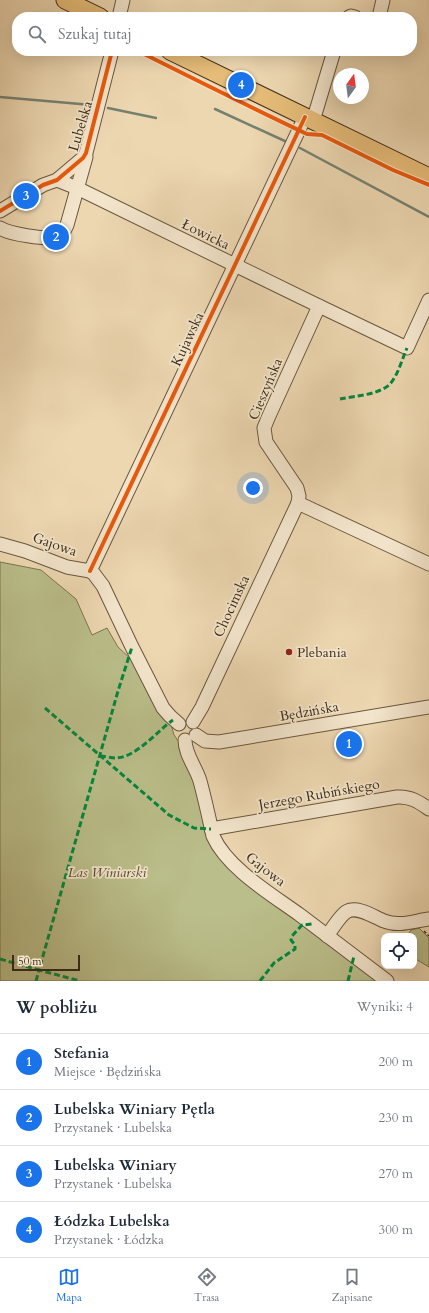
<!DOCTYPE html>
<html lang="pl">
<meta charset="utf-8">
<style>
:root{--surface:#fff;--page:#f6f6f7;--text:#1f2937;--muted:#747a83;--line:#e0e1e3;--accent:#1a73e8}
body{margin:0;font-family:Cardo,serif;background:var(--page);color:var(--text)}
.controls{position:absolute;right:12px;bottom:12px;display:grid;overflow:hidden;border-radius:8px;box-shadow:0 4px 16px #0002}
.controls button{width:36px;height:36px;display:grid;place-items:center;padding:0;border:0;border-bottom:1px solid var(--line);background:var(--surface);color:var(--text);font:20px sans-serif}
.compass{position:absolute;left:333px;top:68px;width:36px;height:36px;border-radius:50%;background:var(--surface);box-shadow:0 4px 16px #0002;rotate:14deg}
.scale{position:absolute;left:12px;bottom:10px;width:68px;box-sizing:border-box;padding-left:4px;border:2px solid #3d2c17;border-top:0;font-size:11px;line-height:14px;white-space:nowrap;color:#3d2c17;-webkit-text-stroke:3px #f3e5cc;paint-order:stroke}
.you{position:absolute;left:253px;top:488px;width:14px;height:14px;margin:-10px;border:3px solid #fff;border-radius:50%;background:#1a73e8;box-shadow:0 0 0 6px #1a73e833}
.badge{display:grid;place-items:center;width:26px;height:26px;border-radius:50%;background:var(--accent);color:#fff;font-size:13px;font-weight:700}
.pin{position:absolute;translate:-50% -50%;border:2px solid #fff;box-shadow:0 1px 4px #0006}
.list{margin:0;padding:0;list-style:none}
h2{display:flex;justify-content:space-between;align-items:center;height:52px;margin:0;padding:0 16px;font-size:17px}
h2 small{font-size:13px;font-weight:400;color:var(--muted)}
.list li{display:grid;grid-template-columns:26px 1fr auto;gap:12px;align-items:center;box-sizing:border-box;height:56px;padding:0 16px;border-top:1px solid var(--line)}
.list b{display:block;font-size:15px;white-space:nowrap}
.list p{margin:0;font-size:13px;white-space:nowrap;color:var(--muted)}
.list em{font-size:13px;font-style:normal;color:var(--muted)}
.icon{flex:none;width:22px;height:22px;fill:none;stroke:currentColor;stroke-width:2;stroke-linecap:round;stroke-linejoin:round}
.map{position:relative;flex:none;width:429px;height:981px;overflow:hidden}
.search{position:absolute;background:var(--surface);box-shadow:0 4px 16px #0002;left:12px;right:12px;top:12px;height:44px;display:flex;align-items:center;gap:10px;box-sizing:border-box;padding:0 14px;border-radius:16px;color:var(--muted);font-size:15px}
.sheet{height:276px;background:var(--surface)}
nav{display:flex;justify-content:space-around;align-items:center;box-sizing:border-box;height:56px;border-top:1px solid var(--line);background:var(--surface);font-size:11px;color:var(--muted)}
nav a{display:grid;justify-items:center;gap:2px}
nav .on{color:var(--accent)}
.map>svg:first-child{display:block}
</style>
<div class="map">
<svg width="429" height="981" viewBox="0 0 429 981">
<rect width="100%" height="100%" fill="#edd7b1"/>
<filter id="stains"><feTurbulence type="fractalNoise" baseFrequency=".005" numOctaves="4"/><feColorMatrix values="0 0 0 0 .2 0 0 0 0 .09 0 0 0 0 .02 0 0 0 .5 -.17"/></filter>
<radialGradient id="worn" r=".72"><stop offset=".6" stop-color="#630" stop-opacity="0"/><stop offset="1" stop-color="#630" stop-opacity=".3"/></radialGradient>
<g fill="#babe8a" stroke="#7c7550">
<path d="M0 562 41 570 76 599 92 635 107 628 118 647 134 662 171 724 174 735 179 742 192 772 212 845 380 981H0Z"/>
<path d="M419 928 429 938V967L414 958V936H407L411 930Z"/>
</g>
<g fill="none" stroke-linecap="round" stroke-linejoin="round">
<g stroke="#748171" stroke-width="2.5">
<path d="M0 97 92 105"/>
<path d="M108 108 156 118"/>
<path d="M215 109 287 142"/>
<path d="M300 148 429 217"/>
</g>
<defs>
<g id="minor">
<path d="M119 17 123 0"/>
<path d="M349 17 351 16 355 17"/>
<path d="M379 17 383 0"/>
<path d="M313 121 334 51"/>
<path d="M57 180 77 188 319 306 407 348 429 300"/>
<path d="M0 211 43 185 57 180 83 158 86 153 112 51"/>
<path d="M0 228C9 234 47 240 57 237 62 235 65 230 67 225L86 157"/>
<path d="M298 503 429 564"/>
<path d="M0 544 25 551 67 567 90 571 94 574 103 586 132 647 163 708 170 716 179 724"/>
<path d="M90 571 305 117"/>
<path d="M193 722 202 707 298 503 299 496 297 488 266 442 264 428 268 418 319 306"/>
<path d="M196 735 205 741 219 742 429 707"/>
<path d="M185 740C185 755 196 767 200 781 205 799 209 818 213 836 227 868 271 894 300 915 329 937 358 959 387 981"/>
<path d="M211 829 397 797C410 796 419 802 429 809"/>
<path d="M327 936C332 929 340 916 346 912 357 905 374 917 384 921 399 927 414 921 429 919"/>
</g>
<g id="major">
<path d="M65 0 100 17"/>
<path d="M170 51 429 177"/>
</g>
</defs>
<use href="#minor" stroke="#69573e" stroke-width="15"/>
<use href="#major" stroke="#3d2c17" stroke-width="19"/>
<path stroke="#3d2c17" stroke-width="1.5" stroke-dasharray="3 2" stroke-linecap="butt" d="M424 931 429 936"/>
<use href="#minor" stroke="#f3e5cc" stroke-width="13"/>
<use href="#major" stroke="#e6bc78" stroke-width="17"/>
<g stroke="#00873e" stroke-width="3" stroke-dasharray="6 3" stroke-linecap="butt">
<path d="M340 399C355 396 377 395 389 385 398 376 402 359 407 348"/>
<path d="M45 708 169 815 194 828 211 829"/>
<path d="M100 756C105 756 111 758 116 758 137 757 157 731 173 720"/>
<path d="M0 959 39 970 118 691 132 647"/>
<path d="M36 981 39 970 80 981"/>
<path d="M260 981 274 963 295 949V945L291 940 292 936 302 925 312 924"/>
<path d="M348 981 354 956"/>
</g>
<defs>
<g id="cycleway">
<path d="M138 51C194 79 250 107 307 134L322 135 393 170 429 185"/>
<path d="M0 211 43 185 57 180 83 158 86 153 112 51"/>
<path d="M90 571 305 117"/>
</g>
</defs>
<use href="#cycleway" stroke="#f3e5cc" stroke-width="6"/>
<use href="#cycleway" stroke="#e8590c" stroke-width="4"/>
</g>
<circle fill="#8f2418" stroke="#f3e5cc" stroke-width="1.5" cx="289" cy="652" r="4"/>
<g text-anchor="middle" stroke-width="3.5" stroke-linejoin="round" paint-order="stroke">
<g font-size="14" fill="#3d2c17" stroke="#f3e5cc">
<text transform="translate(80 126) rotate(-73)" y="5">Lubelska</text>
<text transform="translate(206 234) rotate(26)" y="5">Łowicka</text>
<text transform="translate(187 339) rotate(-65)" y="5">Kujawska</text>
<text transform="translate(265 389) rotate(-67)" y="5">Cieszyńska</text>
<text transform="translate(55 544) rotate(19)" y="5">Gajowa</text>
<text transform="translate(231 606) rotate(-65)" y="5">Chocimska</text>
<text transform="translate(309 711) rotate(-10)" y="5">Będzińska</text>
<text transform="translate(319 794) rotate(-10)" y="5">Jerzego Rubińskiego</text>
<text transform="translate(266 869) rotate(38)" y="5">Gajowa</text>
</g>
<g font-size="14" fill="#3d2c17" stroke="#f3e5cc" text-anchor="start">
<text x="297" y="657">Plebania</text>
</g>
<g font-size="14" font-style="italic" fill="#56492e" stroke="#f3e5cc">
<text x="107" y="877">Las Winiarski</text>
</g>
</g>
<rect width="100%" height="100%" filter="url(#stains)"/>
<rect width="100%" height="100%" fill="url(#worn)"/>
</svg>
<div class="controls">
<button><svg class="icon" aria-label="locate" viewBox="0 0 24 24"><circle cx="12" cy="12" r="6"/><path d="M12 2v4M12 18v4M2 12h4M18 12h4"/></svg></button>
</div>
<svg class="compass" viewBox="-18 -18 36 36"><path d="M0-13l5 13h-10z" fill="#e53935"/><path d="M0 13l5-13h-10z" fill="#747a83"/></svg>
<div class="scale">50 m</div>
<div class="you"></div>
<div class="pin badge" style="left:349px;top:744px">1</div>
<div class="pin badge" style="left:56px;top:237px">2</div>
<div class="pin badge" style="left:26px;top:196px">3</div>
<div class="pin badge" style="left:241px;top:85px">4</div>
<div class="search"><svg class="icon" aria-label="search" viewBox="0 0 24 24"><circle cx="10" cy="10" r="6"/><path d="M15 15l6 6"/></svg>Szukaj tutaj</div>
</div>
<section class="sheet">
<h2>W pobliżu<small>Wyniki: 4</small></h2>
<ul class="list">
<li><span class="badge">1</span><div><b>Stefania</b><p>Miejsce · Będzińska</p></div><em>200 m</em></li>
<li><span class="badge">2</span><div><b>Lubelska Winiary Pętla</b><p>Przystanek · Lubelska</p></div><em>230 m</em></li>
<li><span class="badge">3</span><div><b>Lubelska Winiary</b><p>Przystanek · Lubelska</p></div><em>270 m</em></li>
<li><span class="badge">4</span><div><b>Łódzka Lubelska</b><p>Przystanek · Łódzka</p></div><em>300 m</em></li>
</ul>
</section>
<nav>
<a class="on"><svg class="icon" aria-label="map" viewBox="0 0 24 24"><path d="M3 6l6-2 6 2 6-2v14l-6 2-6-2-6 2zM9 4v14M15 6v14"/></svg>Mapa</a>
<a><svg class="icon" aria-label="directions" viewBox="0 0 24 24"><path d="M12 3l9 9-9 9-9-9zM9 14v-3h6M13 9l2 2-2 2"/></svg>Trasa</a>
<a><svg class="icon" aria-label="saved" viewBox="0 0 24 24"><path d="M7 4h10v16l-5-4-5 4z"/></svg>Zapisane</a>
</nav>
